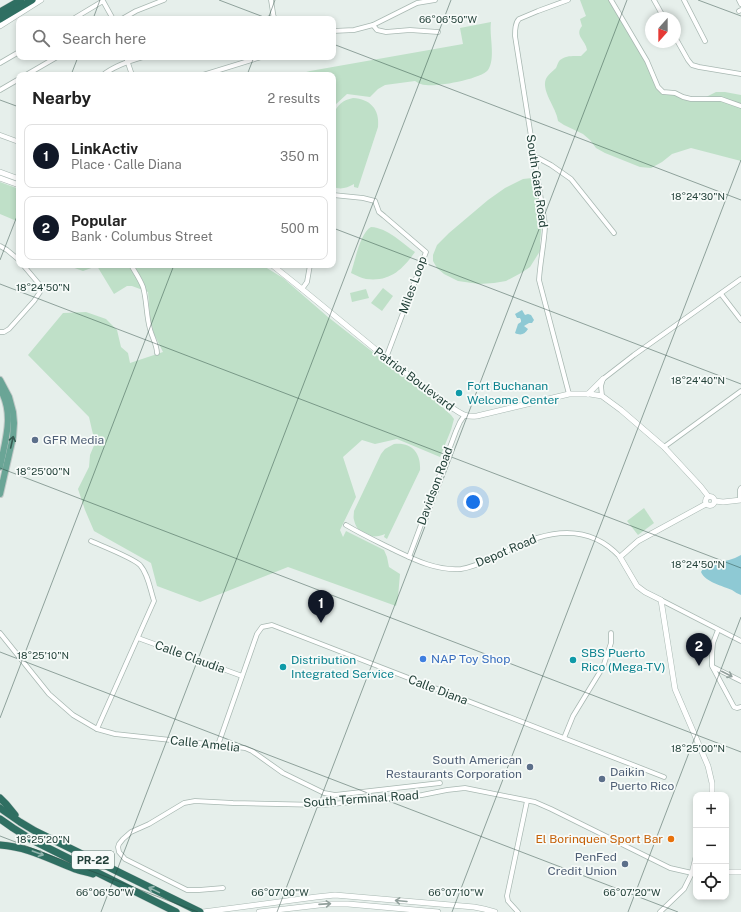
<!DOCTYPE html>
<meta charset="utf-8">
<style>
:root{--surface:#fff;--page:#f6f6f6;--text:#222;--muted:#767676;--line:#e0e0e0;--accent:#111827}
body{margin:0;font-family:"Public Sans",sans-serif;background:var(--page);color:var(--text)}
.controls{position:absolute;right:12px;bottom:12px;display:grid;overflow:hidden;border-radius:8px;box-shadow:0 2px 6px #0003}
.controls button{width:36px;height:36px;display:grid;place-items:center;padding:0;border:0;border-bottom:1px solid var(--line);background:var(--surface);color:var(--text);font:20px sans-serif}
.compass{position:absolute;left:645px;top:12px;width:36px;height:36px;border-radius:50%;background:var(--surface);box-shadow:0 2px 6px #0003;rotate:201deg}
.you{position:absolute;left:473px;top:502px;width:14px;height:14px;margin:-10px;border:3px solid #fff;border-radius:50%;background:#1a73e8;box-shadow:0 0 0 6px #1a73e833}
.badge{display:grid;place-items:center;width:26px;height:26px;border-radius:50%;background:var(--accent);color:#fff;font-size:13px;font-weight:700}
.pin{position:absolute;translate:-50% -33px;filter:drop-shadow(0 1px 2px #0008)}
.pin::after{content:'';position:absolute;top:21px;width:14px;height:12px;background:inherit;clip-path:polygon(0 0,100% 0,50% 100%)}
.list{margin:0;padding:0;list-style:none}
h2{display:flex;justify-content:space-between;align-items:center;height:52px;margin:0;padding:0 16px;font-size:17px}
h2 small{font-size:13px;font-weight:400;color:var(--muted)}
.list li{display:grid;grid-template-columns:26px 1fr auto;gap:12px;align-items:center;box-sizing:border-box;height:64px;margin:0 8px 8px;padding:0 8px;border:1px solid var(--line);border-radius:8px}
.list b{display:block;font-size:15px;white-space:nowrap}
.list p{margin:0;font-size:13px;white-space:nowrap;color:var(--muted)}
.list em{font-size:13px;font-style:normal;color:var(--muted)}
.icon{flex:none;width:22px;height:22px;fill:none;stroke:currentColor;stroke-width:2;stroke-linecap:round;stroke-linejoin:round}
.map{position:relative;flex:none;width:741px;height:912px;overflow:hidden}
.search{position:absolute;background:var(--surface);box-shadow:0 2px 6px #0003;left:16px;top:16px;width:320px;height:44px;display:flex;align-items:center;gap:10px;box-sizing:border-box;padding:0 14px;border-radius:8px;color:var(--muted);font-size:15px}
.panel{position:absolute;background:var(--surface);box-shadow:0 2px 6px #0003;left:16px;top:72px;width:320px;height:196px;border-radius:8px}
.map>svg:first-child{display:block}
</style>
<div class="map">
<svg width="741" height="912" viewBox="0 0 741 912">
<rect width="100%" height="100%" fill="#e6efeb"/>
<g fill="#bfe0c8">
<path d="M580 0H609L650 69 660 91 692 98H704L716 92H725L741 95V161L691 148 672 154 662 162 651 168 640 167 605 153 596 148 590 140 583 134 564 125 558 121C557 108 539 89 547 77 549 74 553 71 556 68 557 66 558 62 560 60 566 55 574 56 581 56L587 50C586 40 574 36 582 26L580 19 586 16Z"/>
<path d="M491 22C489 35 496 59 488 70 481 79 437 87 426 85 422 85 418 83 415 81L385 85 378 89 370 97 347 94 335 105 333 112V75H295L310 71 463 44 460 28Z"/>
<path d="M353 98C370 99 380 109 378 127L358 188 354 187V184C347 188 341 190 333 187V115C337 105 343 100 353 98Z"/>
<path d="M532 178 537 181 542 223 540 241V251L530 267 521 273 506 281 494 283 479 284 458 281 444 274 437 268 433 261V255L437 245 449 233 488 200 505 188 523 179Z"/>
<path d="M0 182 19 189V222L0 214Z"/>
<path d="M371 227C388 228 402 243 415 252 402 270 390 282 366 279 361 278 356 275 351 273 355 261 360 233 371 227Z"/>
<path d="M66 265H262L283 278 328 317 439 404 451 415 454 419 451 430 440 457 397 439 375 444 362 440 343 457 356 497 340 530 343 537 346 531 384 550 387 557 389 567 400 574 398 597 396 606 288 567 200 602 157 586 151 563 94 531 85 510 78 489 89 467 90 455 95 443 89 417 28 355 63 313 86 312 106 319 117 330 121 347 128 353 130 363 163 352 154 334 150 318 148 292 132 286H127L114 294 97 266 83 271Z"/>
<path d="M383 288 393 296 382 311 371 303Z"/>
<path d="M366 289 369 298 352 302 350 293Z"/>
<path d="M394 444C412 442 421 453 420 470L387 539 384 537 385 534C373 540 357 535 354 520 353 517 354 514 354 511L381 454 385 449Z"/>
<path d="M644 508 654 523 638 535 627 521Z"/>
</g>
<g fill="#8ec9d4">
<path d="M522 310 525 315 528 314 531 315 534 320 532 323H529L524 326 528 329C525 334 521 336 515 333L518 324 521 322V320L520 318H517L515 314Z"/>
<path d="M741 555V595C738 594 735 592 732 590 723 586 705 582 701 572 708 559 717 563 729 560 733 559 737 557 741 555Z"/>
</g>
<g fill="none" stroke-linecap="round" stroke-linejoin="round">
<defs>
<g id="minor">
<path d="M271 0 274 19"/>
<path d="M568 0 538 11 519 19C515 23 515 30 515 36L543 212C544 217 545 222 545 227 544 245 540 263 539 280L569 394"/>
<path d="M611 0 647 61 658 87 663 92 675 93 683 97 691 99H721L741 106"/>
<path d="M654 0 664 18"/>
<path d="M684 0 705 41"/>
<path d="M739 0 741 4"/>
<path d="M739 11 741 10"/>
<path d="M73 19 103 1 113 19"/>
<path d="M122 19 136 11 164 0"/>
<path d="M267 19 274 17"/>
<path d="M373 25 377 30 386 32 410 30 438 32"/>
<path d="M333 31 354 30 373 25 417 3 435 0"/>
<path d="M675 37 688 60 692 65 699 67 741 74"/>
<path d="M126 57 132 75"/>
<path d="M0 63 19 52"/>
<path d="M26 75 57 57"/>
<path d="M103 75C114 66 129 61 143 57"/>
<path d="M203 75 261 57"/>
<path d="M0 90 19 79"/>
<path d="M0 135 19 142"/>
<path d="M535 158H538L551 165 571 179 614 233"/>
<path d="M333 195 363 198 375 201 379 212 384 216 426 252 386 358"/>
<path d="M0 246 7 250 19 260"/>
<path d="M131 265C135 272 140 279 143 287 147 301 146 315 150 329 152 337 157 345 157 353"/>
<path d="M302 289 307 282 310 265"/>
<path d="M721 294 741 320"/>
<path d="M0 332H4L9 329 34 301 40 292 39 284 23 265"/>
<path d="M602 396 601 386 603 379 634 355 741 279"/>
<path d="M664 447 741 391"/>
<path d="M740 500V490L741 488"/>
<path d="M346 525C361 534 376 541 392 549 413 559 436 571 461 569 475 567 488 560 501 554 512 548 524 542 537 538 569 528 597 532 620 557"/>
<path d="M91 541C102 546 133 558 140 565 148 574 150 589 154 601L97 729"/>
<path d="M409 557 456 431 460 422 464 416"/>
<path d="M661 600 741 641"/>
<path d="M718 630 713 643 712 655V666L734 707 737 708 741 707"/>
<path d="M0 633 49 694 73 715 97 729 115 734 245 748 252 751 283 773 324 793 335 795 440 783"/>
<path d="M138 638 242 676"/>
<path d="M713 667 741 681"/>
<path d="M564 738 573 716 603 667 611 643V633"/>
<path d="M218 745 257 634 262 627 272 625 664 777"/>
<path d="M223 888 199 890H187L125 859 119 852 118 847 119 844 123 839 131 832 149 824 184 803 195 801 233 803 322 805 422 795 447 790 465 788 535 802 551 809 670 868 692 873 684 889 660 912"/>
<path d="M518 912 508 901 507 896 527 801"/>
</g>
<g id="tertiary">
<path d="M0 26 41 0"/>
<path d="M0 172 19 179"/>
<path d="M0 178 19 185"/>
<path d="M272 265 302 289 386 358 454 409C463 415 466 417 477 416L569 394H590L602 396 621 410 664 447 701 487 708 496"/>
<path d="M588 394 603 379"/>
<circle cx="710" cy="501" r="4.5"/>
<path d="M715 501 723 502 741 500"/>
<path d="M706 504 638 541 620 557 637 586 645 592 661 600 675 689 708 766 712 783V795"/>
<path d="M696 857 692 873H696"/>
<path d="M726 872H741"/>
<path d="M203 912 316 897 335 895 474 907 484 909 495 912"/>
<path d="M259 912 328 904H348L438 912"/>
</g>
<g id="primary">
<path d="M0 380 9 397 13 412 14 423 13 437 0 494"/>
<path d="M0 389C15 414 5 441 0 467"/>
</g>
<g id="motorway">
<path d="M0 12 21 0"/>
<path d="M0 19 32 0"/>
<path d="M0 798 6 804 15 815"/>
<path d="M0 808 20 822 35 831 200 912"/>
<path d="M0 819 13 828 32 840 176 912"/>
<path d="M0 845C28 847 49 859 75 869 80 871 87 872 93 874"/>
</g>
</defs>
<use href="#minor" stroke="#a8b8b2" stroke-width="5.5"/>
<use href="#tertiary" stroke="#a8b8b2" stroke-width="6"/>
<use href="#primary" stroke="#c2cac8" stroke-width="8"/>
<use href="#motorway" stroke="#c2cac8" stroke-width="8"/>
<use href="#minor" stroke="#fff" stroke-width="4"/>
<use href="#tertiary" stroke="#fff" stroke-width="5"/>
<use href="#primary" stroke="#6aa596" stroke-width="6"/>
<use href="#motorway" stroke="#2f6f62" stroke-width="7"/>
</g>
<defs><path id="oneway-shaft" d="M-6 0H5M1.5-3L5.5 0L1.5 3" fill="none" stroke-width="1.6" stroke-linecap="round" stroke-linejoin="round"/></defs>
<use stroke="#365b51" href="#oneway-shaft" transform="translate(12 442) rotate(-77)"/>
<g stroke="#92a09c">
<use href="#oneway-shaft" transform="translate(727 674) rotate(27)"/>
<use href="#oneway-shaft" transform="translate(401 901) rotate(-175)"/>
<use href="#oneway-shaft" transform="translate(325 904) rotate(-4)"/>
</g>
<g stroke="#93b5ae">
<use href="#oneway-shaft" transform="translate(38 853) rotate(20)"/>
<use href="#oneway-shaft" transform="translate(154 890) rotate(-154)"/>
</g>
<path fill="none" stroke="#24423a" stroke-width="1" stroke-opacity="0.45" d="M219 0 269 19M698 0 741 16M93 19 100 0M268 19 275 0M333 44 741 200M71 75 78 57M247 75 254 57M0 100 19 107M333 228 741 384M0 260 19 211M0 284 741 568M0 468 741 752M0 652 678 912M0 718 174 265M0 836 198 912M101 912 451 0M277 912 627 0M452 912 741 160M628 912 741 617"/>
<g fill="#0f9aa8" stroke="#f7fbf9" stroke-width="1.5">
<circle cx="459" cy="393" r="4"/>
<circle cx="573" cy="660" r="4"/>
<circle cx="283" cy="667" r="4"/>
</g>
<g fill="#5c6f8a" stroke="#f7fbf9" stroke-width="1.5">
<circle cx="35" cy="440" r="4"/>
<circle cx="530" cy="767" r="4"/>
<circle cx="602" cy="779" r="4"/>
<circle cx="625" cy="864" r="4"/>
</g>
<circle fill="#3f7fe0" stroke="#f7fbf9" stroke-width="1.5" cx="423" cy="659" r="4"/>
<circle fill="#e8710a" stroke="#f7fbf9" stroke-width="1.5" cx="671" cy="839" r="4"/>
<g text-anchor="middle" stroke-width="3.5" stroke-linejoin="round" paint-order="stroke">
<rect fill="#f7fbf9" stroke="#637a73" stroke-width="1" x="72" y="851" width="42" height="18" rx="3"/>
<g font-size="11" font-weight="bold" fill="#24423a">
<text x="93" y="864">PR-22</text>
</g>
<g font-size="12" fill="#24423a" stroke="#f7fbf9">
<text transform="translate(537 181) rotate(82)" y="4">South Gate Road</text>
<text transform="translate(413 285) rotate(-70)" y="4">Miles Loop</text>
<text transform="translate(414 379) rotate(37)" y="4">Patriot Boulevard</text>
<text transform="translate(435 486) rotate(-70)" y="4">Davidson Road</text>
<text transform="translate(506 551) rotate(-23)" y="4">Depot Road</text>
<text transform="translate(190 657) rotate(20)" y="4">Calle Claudia</text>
<text transform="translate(438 690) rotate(21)" y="4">Calle Diana</text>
<text transform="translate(205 744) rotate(6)" y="4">Calle Amelia</text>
<text transform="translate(361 799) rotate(-4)" y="4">South Terminal Road</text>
</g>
<g font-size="12" fill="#0d838f" stroke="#f7fbf9" text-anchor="start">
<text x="467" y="390">Fort Buchanan<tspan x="467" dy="14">Welcome Center</tspan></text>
<text x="581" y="657">SBS Puerto<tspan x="581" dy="14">Rico (Mega-TV)</tspan></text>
<text x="291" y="664">Distribution<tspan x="291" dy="14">Integrated Service</tspan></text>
</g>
<g font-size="12" fill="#4e5e75" stroke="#f7fbf9" text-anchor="start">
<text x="43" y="444">GFR Media</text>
<text x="522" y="764" text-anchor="end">South American<tspan x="522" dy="14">Restaurants Corporation</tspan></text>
<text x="610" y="776">Daikin<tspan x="610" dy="14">Puerto Rico</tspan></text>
<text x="617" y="861" text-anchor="end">PenFed<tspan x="617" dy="14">Credit Union</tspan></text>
</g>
<g font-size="12" fill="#366cbe" stroke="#f7fbf9" text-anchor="start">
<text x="431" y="663">NAP Toy Shop</text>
</g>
<g font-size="12" fill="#c56008" stroke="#f7fbf9" text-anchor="end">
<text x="663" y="843">El Borinquen Sport Bar</text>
</g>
</g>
<g font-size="10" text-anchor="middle" fill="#24423a" stroke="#f7fbf9" stroke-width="3.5" stroke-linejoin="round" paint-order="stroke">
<text x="448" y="23">66°06'50"W</text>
<text x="698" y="200">18°24'30"N</text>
<text x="43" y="291">18°24'50"N</text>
<text x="698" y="384">18°24'40"N</text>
<text x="43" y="475">18°25'00"N</text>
<text x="698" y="568">18°24'50"N</text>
<text x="43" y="659">18°25'10"N</text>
<text x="698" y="752">18°25'00"N</text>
<text x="43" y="843">18°25'20"N</text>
<text x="105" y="896">66°06'50"W</text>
<text x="280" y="896">66°07'00"W</text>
<text x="456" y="896">66°07'10"W</text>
<text x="632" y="896">66°07'20"W</text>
</g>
</svg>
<div class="controls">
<button>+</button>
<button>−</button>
<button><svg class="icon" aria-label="locate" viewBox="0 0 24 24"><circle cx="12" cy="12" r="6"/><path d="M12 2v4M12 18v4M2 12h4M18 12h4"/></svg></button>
</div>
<svg class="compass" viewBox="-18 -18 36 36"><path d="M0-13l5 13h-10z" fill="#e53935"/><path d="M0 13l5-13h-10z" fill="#767676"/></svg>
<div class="you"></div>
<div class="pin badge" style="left:321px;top:623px">1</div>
<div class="pin badge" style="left:699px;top:666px">2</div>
<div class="search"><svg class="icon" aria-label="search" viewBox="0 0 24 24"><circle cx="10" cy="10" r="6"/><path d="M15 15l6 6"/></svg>Search here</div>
<section class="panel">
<h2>Nearby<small>2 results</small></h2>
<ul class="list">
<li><span class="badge">1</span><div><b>LinkActiv</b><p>Place · Calle Diana</p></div><em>350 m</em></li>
<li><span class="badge">2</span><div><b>Popular</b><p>Bank · Columbus Street</p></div><em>500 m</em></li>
</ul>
</section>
</div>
